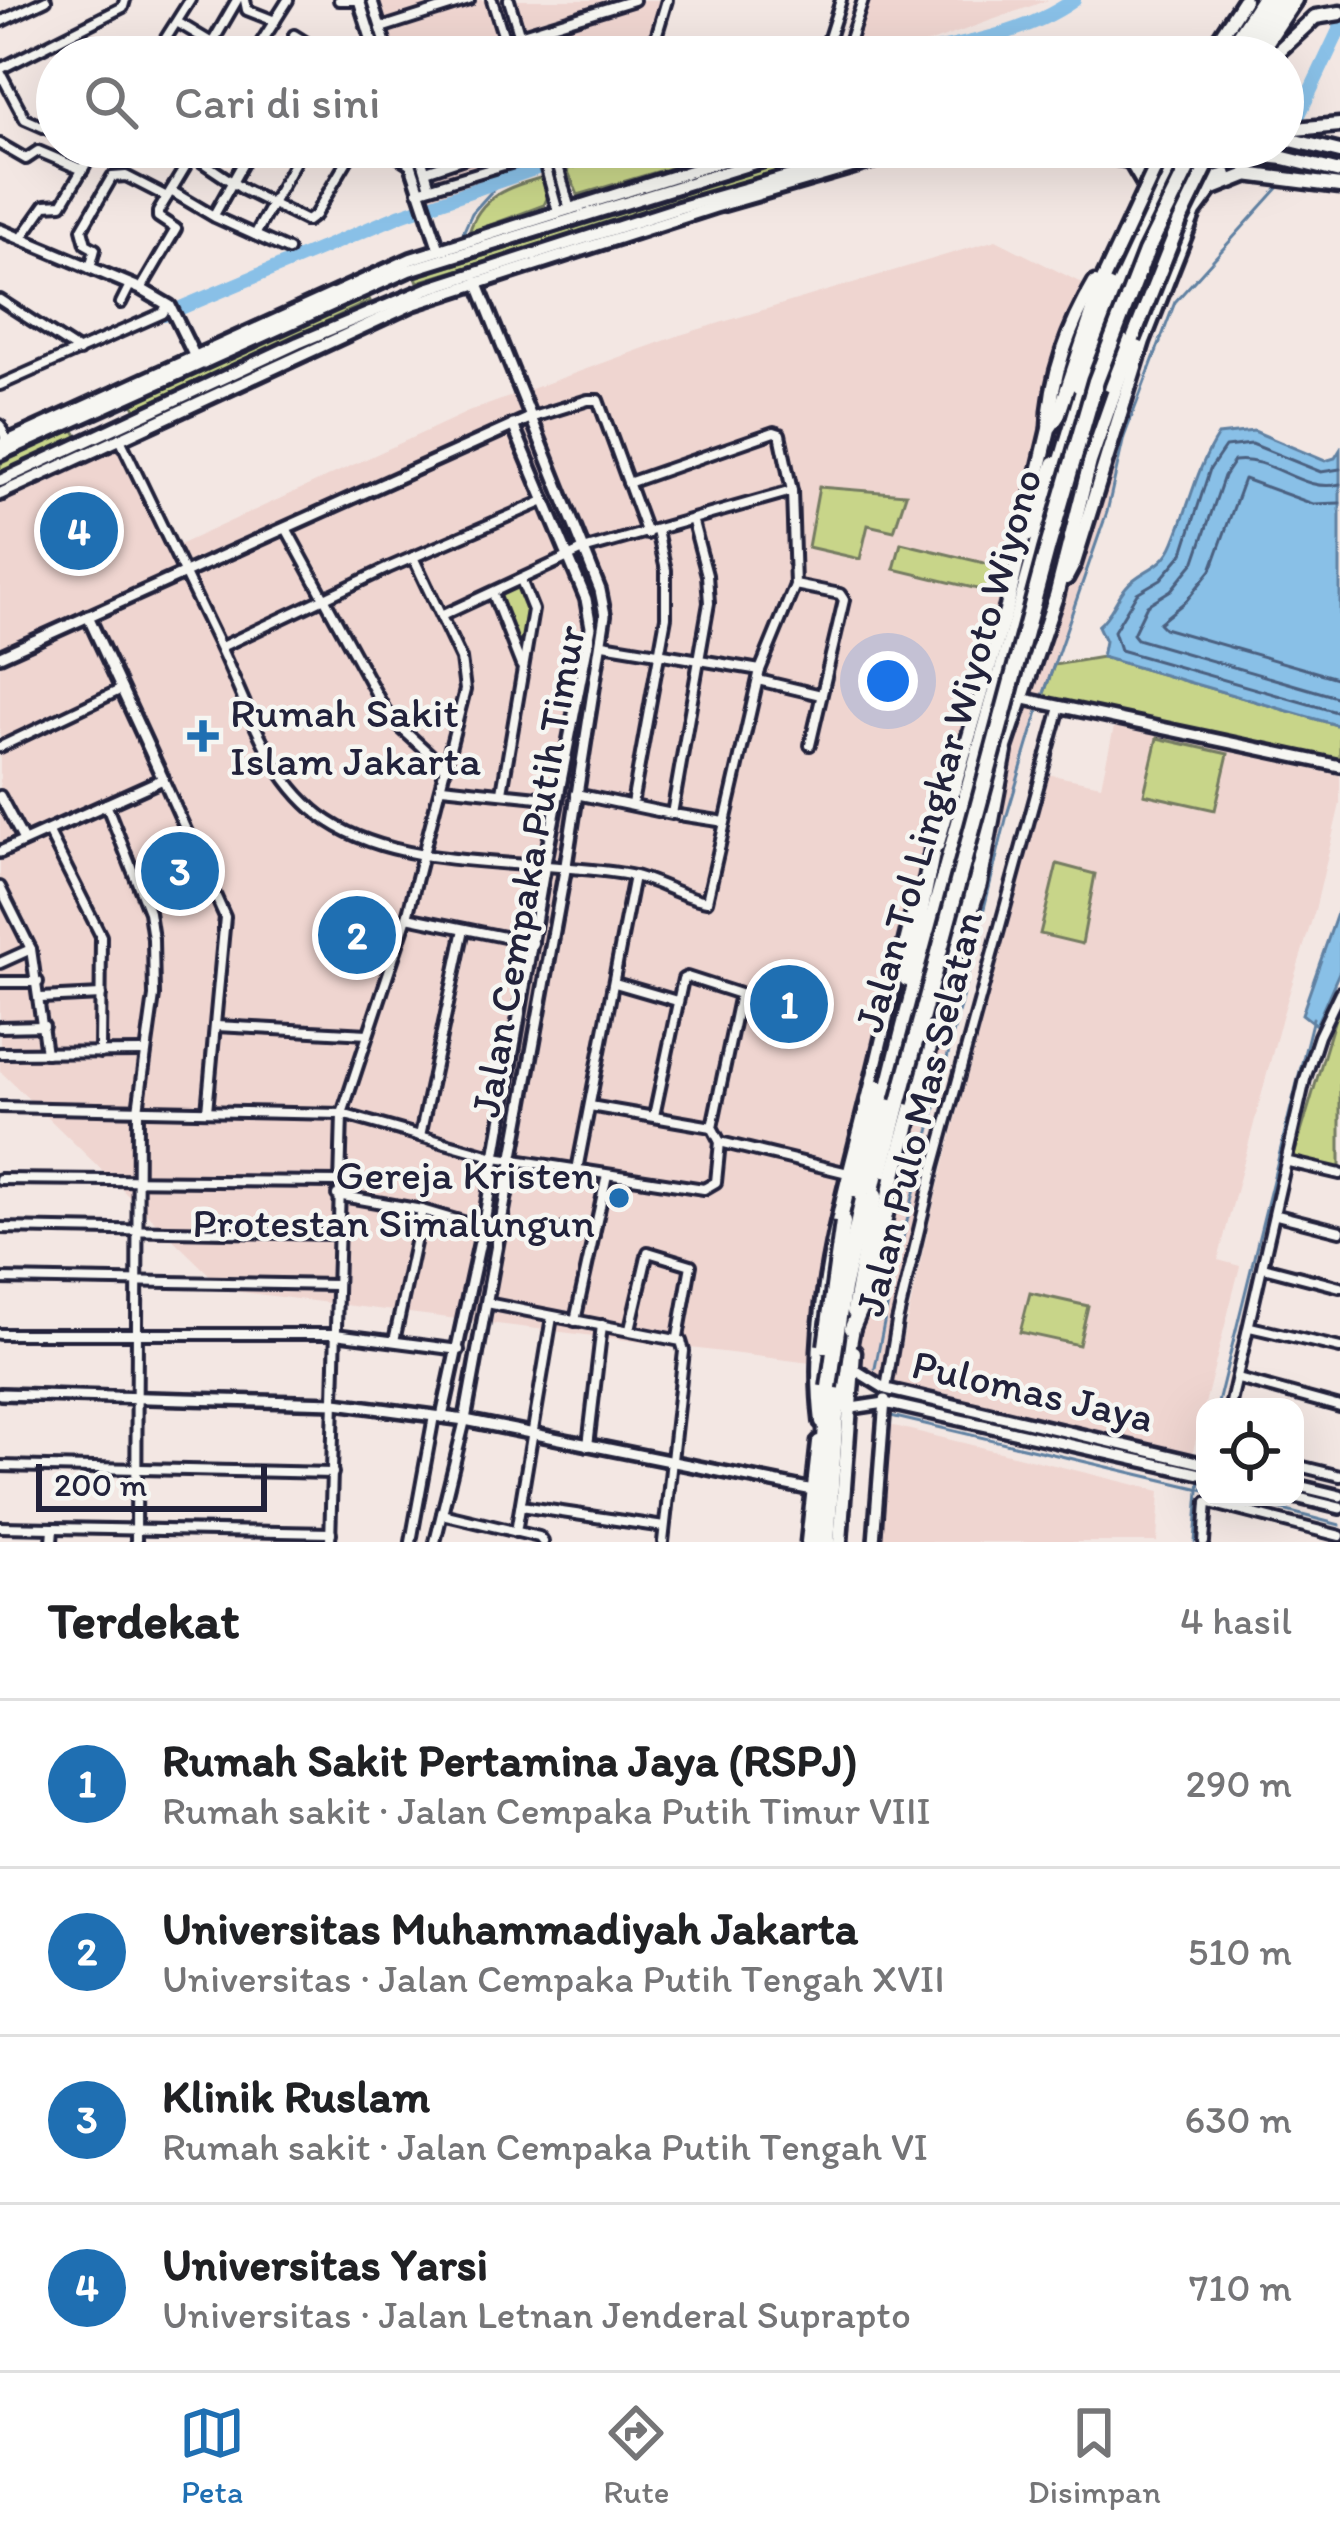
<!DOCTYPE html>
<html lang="id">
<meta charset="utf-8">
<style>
:root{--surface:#fff;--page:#f2f2f2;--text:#202124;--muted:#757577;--line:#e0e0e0;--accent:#1f6fb2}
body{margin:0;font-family:Itim,sans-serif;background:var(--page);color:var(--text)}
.controls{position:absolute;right:36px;bottom:36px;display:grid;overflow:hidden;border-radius:24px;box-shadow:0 12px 48px #0002}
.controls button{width:108px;height:108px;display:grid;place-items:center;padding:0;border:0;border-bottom:3px solid var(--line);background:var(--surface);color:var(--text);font:60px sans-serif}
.scale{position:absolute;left:36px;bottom:30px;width:231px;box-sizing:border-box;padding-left:12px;border:6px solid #22223b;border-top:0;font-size:33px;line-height:42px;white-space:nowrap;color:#22223b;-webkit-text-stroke:9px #f6f6f2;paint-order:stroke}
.you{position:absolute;left:888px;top:681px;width:42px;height:42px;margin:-30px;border:9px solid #fff;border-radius:50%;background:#1a73e8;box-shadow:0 0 0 18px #1a73e833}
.badge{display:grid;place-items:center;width:78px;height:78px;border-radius:50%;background:var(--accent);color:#fff;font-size:39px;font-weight:700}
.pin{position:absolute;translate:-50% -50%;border:6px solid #fff;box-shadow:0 3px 12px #0006}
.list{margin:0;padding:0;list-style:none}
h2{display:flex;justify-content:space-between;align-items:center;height:156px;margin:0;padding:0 48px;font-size:51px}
h2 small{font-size:39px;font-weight:400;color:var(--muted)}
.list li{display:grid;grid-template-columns:78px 1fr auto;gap:36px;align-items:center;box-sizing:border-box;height:168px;padding:0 48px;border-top:3px solid var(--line)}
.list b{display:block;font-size:45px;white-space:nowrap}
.list p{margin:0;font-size:39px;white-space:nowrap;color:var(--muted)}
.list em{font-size:39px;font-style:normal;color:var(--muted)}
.icon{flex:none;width:66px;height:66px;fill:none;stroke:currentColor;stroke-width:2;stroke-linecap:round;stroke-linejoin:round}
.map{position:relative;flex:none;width:1340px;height:1542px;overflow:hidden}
.search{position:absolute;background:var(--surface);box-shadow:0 12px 48px #0002;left:36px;right:36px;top:36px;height:132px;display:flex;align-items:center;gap:30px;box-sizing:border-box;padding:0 42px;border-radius:66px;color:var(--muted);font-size:45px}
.sheet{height:828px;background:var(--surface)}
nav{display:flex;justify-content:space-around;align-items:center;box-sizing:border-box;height:168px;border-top:3px solid var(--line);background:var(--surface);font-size:33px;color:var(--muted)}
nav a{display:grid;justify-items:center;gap:6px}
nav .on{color:var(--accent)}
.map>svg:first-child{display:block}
</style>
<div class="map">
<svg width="1340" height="1542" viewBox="0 0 1340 1542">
<rect width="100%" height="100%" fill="#f3e7e3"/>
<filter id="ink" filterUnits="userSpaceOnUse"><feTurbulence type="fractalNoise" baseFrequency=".00833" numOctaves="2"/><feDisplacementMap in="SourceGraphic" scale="24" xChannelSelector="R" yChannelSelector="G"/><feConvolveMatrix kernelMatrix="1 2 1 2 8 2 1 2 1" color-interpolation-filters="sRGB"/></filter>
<g filter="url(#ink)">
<g fill="#efd5d0">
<path d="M365 0H675L655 57H383Z"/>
<path d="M856 0H1048L917 47 874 57H839Z"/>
<path d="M413 147H584L431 202Z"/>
<path d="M996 240 1111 298 1137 373 1107 512 1036 716 1006 819 932 1121 926 1200 886 1389 851 1368 225 1290 0 1071V500L119 445 168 550 468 412 680 335Z"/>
<path d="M1114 727 1340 775V804L1315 910 1282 1017 1218 1260 1240 1266 1192 1455 892 1386 936 1194 1047 774 1101 785Z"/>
<path d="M890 1425 1160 1491 1157 1542H881Z"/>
</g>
<g fill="#c8d589" stroke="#757c62" stroke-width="3">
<path d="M638 147H742L578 195 567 169Z"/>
<path d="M790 160 793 167 418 282 416 277Z"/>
<path d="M543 177 549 194 544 205 469 233C480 195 509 187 543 177Z"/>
<path d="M368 296 370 301 136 410 132 402Z"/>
<path d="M73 429 78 437 0 473V464Z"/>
<path d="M819 487 906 494 894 531 868 525 860 559 808 547Z"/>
<path d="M901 543 1001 567 994 593 894 569Z"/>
<path d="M519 586 528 608 521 654 497 595Z"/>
<path d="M1102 657 1340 726V764L1041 702 1054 665Z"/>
<path d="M1157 738 1228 754 1215 810 1144 794Z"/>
<path d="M1057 864 1095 874 1082 944 1040 934Z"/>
<path d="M1336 1015 1340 1016V1169L1293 1159Z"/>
<path d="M1030 1293 1088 1306 1079 1345 1020 1332Z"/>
</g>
<g fill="#89c0e7" stroke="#6081a2" stroke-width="3">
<path d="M1254 431 1325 461 1335 458 1340 450V726L1102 657 1105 641 1098 626C1112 614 1115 600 1126 587 1140 569 1163 570 1174 542 1190 504 1196 469 1218 435Z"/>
<path d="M1340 905V970L1316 1025 1302 1014Z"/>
</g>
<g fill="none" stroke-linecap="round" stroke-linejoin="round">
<g stroke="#4b6180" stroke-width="3">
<path d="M1340 469 1321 472 1252 444 1225 447 1210 469 1183 553 1161 579 1137 593 1114 631 1120 650 1340 713"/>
<path d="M1340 484C1302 494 1271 455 1234 461L1224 476 1195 561 1171 590 1147 605 1133 634 1137 639 1340 698"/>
<path d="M1340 503 1313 504 1244 479 1211 570 1186 601 1159 623 1164 628 1340 679"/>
</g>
<g stroke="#6081a2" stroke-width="3">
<path d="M462 235 472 213 501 181"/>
<path d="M1042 699 1107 512 1124 437 1175 302 1279 187"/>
<path d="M875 1368 893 1278 1007 815 1039 708"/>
<path d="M1217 1407 1313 1018"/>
<path d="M891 1416 1205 1490"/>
<path d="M1234 1497 1340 1525"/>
<path d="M1195 1542 1200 1478"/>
</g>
<g stroke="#89c0e7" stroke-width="14">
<path d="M901 57C959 45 1025 35 1074 0"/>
<path d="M1298 117 1340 28"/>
<path d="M164 315 401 215 598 147"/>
</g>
<defs>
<g id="minor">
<path d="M245 0 247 10 275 21"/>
<path d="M339 0H356"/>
<path d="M372 0 390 57"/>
<path d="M492 0 510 57"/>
<path d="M509 0 526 57"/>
<path d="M0 22 46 0"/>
<path d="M177 22 235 57"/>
<path d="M381 28 469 0"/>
<path d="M294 35 329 57"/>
<path d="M519 35 634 0"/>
<path d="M154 57 190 0"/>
<path d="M204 57 237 0"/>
<path d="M252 57 288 0"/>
<path d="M358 57 372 40"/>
<path d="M452 57 505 40"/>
<path d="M607 57 655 43"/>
<path d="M650 57 667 0"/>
<path d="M823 57 841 0"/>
<path d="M844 57 863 0"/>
<path d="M0 69 123 7 125 0"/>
<path d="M0 72 25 119 57 133"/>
<path d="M0 144 26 159 38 151 83 170"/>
<path d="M180 147 244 190 307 221 315 215 355 147"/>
<path d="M383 147 411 165"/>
<path d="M418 147 430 187"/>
<path d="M540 147 558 212"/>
<path d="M553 147 570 210"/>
<path d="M426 171 497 147"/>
<path d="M171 191 215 217 288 250"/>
<path d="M418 191 563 147"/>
<path d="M214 215 252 147"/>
<path d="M255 235 303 147"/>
<path d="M21 239 45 205 62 204 96 147"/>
<path d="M90 268 95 249 86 244 82 229 112 177 126 176 167 197"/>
<path d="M141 289 176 229 158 217V212L197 147"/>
<path d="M0 300 79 351"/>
<path d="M121 303 130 285"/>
<path d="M0 385 163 313 167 305"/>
<path d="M530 418 588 400H598L647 534"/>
<path d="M0 425 7 441"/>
<path d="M120 439C153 508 186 576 219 645 248 705 269 782 328 821 406 873 538 858 630 875 657 880 681 897 707 901L760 670 795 585 792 491 780 434 774 432 628 483"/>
<path d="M286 528 389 717 446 769"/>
<path d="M795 585 840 594 844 600 810 745"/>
<path d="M493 594 521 665"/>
<path d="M441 616 583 550 792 491"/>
<path d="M603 644 760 670"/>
<path d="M221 647 388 568 544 501"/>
<path d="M758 680 821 695"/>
<path d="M0 747 122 689"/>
<path d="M163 779 225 917 207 1111"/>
<path d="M442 787 557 799"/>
<path d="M502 792 533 610 521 580"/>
<path d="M576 794 672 814 709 603 707 575 693 522"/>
<path d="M0 796 24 841"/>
<path d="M106 804 149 912 153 939 154 996 138 1110 136 1542"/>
<path d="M632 804 666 617V570L657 531"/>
<path d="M679 815 725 822"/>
<path d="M48 831 101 936 100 1053"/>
<path d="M0 887 31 949 46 1053"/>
<path d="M407 917 533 943"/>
<path d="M0 963 31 949"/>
<path d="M0 982H38"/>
<path d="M615 983 677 1001"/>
<path d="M41 998 101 995"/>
<path d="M216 1026 368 1034"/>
<path d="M0 1027 44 1026"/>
<path d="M0 1053 144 1052"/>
<path d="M590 1106 712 1127"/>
<path d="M0 1107 342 1114 495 1157 704 1189 716 1182 720 1142"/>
<path d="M654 1116 683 979 687 977 740 994 712 1127 720 1142 848 1173"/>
<path d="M420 1136 464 929"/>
<path d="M1289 1162 1340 1174"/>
<path d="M577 1170 634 876"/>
<path d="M0 1179 338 1182"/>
<path d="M337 1195 422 1210 483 1228"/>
<path d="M1277 1215 1340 1231"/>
<path d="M0 1228 336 1234"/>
<path d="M564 1229 594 1235"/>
<path d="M1263 1267 1340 1287"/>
<path d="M0 1279 335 1285"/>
<path d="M487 1303 681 1341 684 1351 663 1542"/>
<path d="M575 1321 607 1175"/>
<path d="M1250 1327 1340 1348"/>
<path d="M630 1329 648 1252 691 1265 678 1337"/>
<path d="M0 1334H335L459 1350"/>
<path d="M394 1341 422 1210"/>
<path d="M1238 1379 1340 1407"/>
<path d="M886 1389 897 1322 934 1167 1060 707"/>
<path d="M1230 1407 1305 1079 1319 1036 1340 992"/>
<path d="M588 1446 602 1325"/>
<path d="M1295 1465 1340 1476"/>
<path d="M0 1466 333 1473"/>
<path d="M1207 1502 1340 1536"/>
<path d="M521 1506 664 1527"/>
<path d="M442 1514 539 1537 543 1542"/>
<path d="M0 1527 331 1533"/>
<path d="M516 1532 552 1317"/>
<path d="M52 1542 53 1528"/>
<path d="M330 1542 342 1114 407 917 465 690 461 659 413 557"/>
<path d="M411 1542 434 1416"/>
<path d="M435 1542 465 1420"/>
<path d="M1204 1542 1207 1502"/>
</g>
<g id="tertiary">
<path d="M359 0 377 57"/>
<path d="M405 147 439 249"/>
<path d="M0 230 141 289 170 306 194 355"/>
<path d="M0 656 530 418"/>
<path d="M1020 698 1340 766"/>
<path d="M0 852 163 779 88 616"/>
<path d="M852 1368 886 1389 1205 1464"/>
<path d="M0 1394 336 1403 465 1420 813 1490"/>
<path d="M852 1408 885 1403 1205 1475"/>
<path d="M442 1417 483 1228 546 858 591 627 586 599 513 425"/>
<path d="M465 1420 566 865 605 615 600 590 477 282"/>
<path d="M1295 1485 1340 1496"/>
<path d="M1295 1497 1340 1508"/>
<path d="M874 1542 885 1400"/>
</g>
<path id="secondary" d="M821 1422C808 1315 840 1208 866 1104 884 1033 899 961 919 889"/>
<g id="primary">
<path d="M0 445 411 259 767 147"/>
<path d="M0 454 409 270 806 147"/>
<path d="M0 481 298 343 427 289 678 208 892 147"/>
<path d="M0 494 413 304 714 207 890 156 937 148 984 147"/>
</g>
<g id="trunk">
<path d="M1207 57 1244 0"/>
<path d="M1224 57 1261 0"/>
<path d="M1257 57 1295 0"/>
<path d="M1272 57 1315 17 1340 13"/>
<path d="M1283 130 1340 125"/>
<path d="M1283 138 1340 152"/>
<path d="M1048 147 1130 160 1149 192"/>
<path d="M1190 148 1284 158 1340 172"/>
<path d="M1246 174 1340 186"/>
<path d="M1146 201 1173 147"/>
<path d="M1177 202 1208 180 1226 175"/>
<path d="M1109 385 1122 335 1172 213"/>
<path d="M1078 386 1099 316 1135 225"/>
<path d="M1049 428C1050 377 1070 325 1095 283"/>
<path d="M1030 534 1054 463"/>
<path d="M1066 578 1074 563 1143 341 1194 212 1211 189 1251 173"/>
<path d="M1002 756 1056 596 1090 462 1133 339"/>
<path d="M937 846 1007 607 1049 429 1058 416 1104 278"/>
<path d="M943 976 988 805"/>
<path d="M808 1542 819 1442"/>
<path d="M840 1542 854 1352"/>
</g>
<g id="motorway">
<path d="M1235 57 1272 0"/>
<path d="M1248 57 1284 0"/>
<path d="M907 979 935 839"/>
<path d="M893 1179 946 985 979 884 1004 752"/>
<path d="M875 1196 899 1102"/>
<path d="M863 1199C906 1003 962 811 1017 618 1063 457 1103 295 1183 147"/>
<path d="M843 1222 878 1088"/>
<path d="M817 1542 829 1387"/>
<path d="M827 1542 836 1416 852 1328"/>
</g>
</defs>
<use href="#minor" stroke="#22223b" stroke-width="16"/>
<use href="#tertiary" stroke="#22223b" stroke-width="18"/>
<use href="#secondary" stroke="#22223b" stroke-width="20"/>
<use href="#primary" stroke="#22223b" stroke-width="20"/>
<use href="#trunk" stroke="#22223b" stroke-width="21"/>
<use href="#motorway" stroke="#22223b" stroke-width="22"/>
<use href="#minor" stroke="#f6f6f2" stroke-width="8"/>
<use href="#tertiary" stroke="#f6f6f2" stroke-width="9"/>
<use href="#secondary" stroke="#f6f6f2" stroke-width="10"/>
<use href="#primary" stroke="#f6f6f2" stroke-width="10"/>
<use href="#trunk" stroke="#f6f6f2" stroke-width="12"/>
<use href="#motorway" stroke="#f6f6f2" stroke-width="14"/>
<defs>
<g id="trunk-bridge">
<path d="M1104 278 1165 147"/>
<path d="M1133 339 1180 221 1216 147"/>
</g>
<g id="motorway-bridge">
<path d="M899 1102 1047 550 1096 381 1146 252 1198 147"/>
<path d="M854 1311 875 1196"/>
<path d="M852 1328 868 1291 893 1179"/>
<path d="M826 1346 843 1222"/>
<path d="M829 1387 843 1289 863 1199"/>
</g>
</defs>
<use href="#trunk-bridge" stroke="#22223b" stroke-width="21" stroke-linecap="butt"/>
<use href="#motorway-bridge" stroke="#22223b" stroke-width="22" stroke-linecap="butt"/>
<use href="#trunk-bridge" stroke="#f6f6f2" stroke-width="12"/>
<use href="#motorway-bridge" stroke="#f6f6f2" stroke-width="14"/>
</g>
</g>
<g fill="#1f6fb2" stroke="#f6f6f2" stroke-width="4.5">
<path d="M197 718h12v12h12v12h-12v12h-12v-12h-12v-12h12z"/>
<circle cx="619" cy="1198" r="12"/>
</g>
<g text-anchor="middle" stroke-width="9" stroke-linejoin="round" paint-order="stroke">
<g font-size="42" fill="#22223b" stroke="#f6f6f2" text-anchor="start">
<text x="230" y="727">Rumah Sakit<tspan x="230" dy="48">Islam Jakarta</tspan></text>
<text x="595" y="1189" text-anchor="end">Gereja Kristen<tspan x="595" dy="48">Protestan Simalungun</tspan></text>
</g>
<g font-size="42" fill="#22223b" stroke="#f6f6f2">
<text transform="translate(947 750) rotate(-74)" y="15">Jalan Tol Lingkar Wiyoto Wiyono</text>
<text transform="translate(527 871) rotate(-80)" y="15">Jalan Cempaka Putih Timur</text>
<text transform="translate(918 1113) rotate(-76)" y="15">Jalan Pulo Mas Selatan</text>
<text transform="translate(1033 1390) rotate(13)" y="15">Pulomas Jaya</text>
</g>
</g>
</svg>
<div class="controls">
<button><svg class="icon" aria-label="locate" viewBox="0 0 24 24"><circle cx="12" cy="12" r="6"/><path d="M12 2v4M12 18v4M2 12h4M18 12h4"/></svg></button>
</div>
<div class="scale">200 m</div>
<div class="you"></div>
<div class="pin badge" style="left:789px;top:1004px">1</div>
<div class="pin badge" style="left:357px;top:935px">2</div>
<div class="pin badge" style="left:180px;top:871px">3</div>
<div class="pin badge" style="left:79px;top:531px">4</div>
<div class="search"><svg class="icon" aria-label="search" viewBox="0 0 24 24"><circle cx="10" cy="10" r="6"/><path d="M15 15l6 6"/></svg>Cari di sini</div>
</div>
<section class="sheet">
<h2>Terdekat<small>4 hasil</small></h2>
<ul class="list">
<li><span class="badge">1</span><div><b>Rumah Sakit Pertamina Jaya (RSPJ)</b><p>Rumah sakit · Jalan Cempaka Putih Timur VIII</p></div><em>290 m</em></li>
<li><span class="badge">2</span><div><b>Universitas Muhammadiyah Jakarta</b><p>Universitas · Jalan Cempaka Putih Tengah XVII</p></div><em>510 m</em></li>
<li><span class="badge">3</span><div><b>Klinik Ruslam</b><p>Rumah sakit · Jalan Cempaka Putih Tengah VI</p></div><em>630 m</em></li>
<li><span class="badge">4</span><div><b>Universitas Yarsi</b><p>Universitas · Jalan Letnan Jenderal Suprapto</p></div><em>710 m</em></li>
</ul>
</section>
<nav>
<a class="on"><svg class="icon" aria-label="map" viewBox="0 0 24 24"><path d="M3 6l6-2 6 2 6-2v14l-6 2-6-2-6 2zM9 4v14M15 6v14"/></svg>Peta</a>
<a><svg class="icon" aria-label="directions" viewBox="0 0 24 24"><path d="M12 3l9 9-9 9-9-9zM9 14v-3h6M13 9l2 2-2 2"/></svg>Rute</a>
<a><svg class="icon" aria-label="saved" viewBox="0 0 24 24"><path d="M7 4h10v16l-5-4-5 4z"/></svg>Disimpan</a>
</nav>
